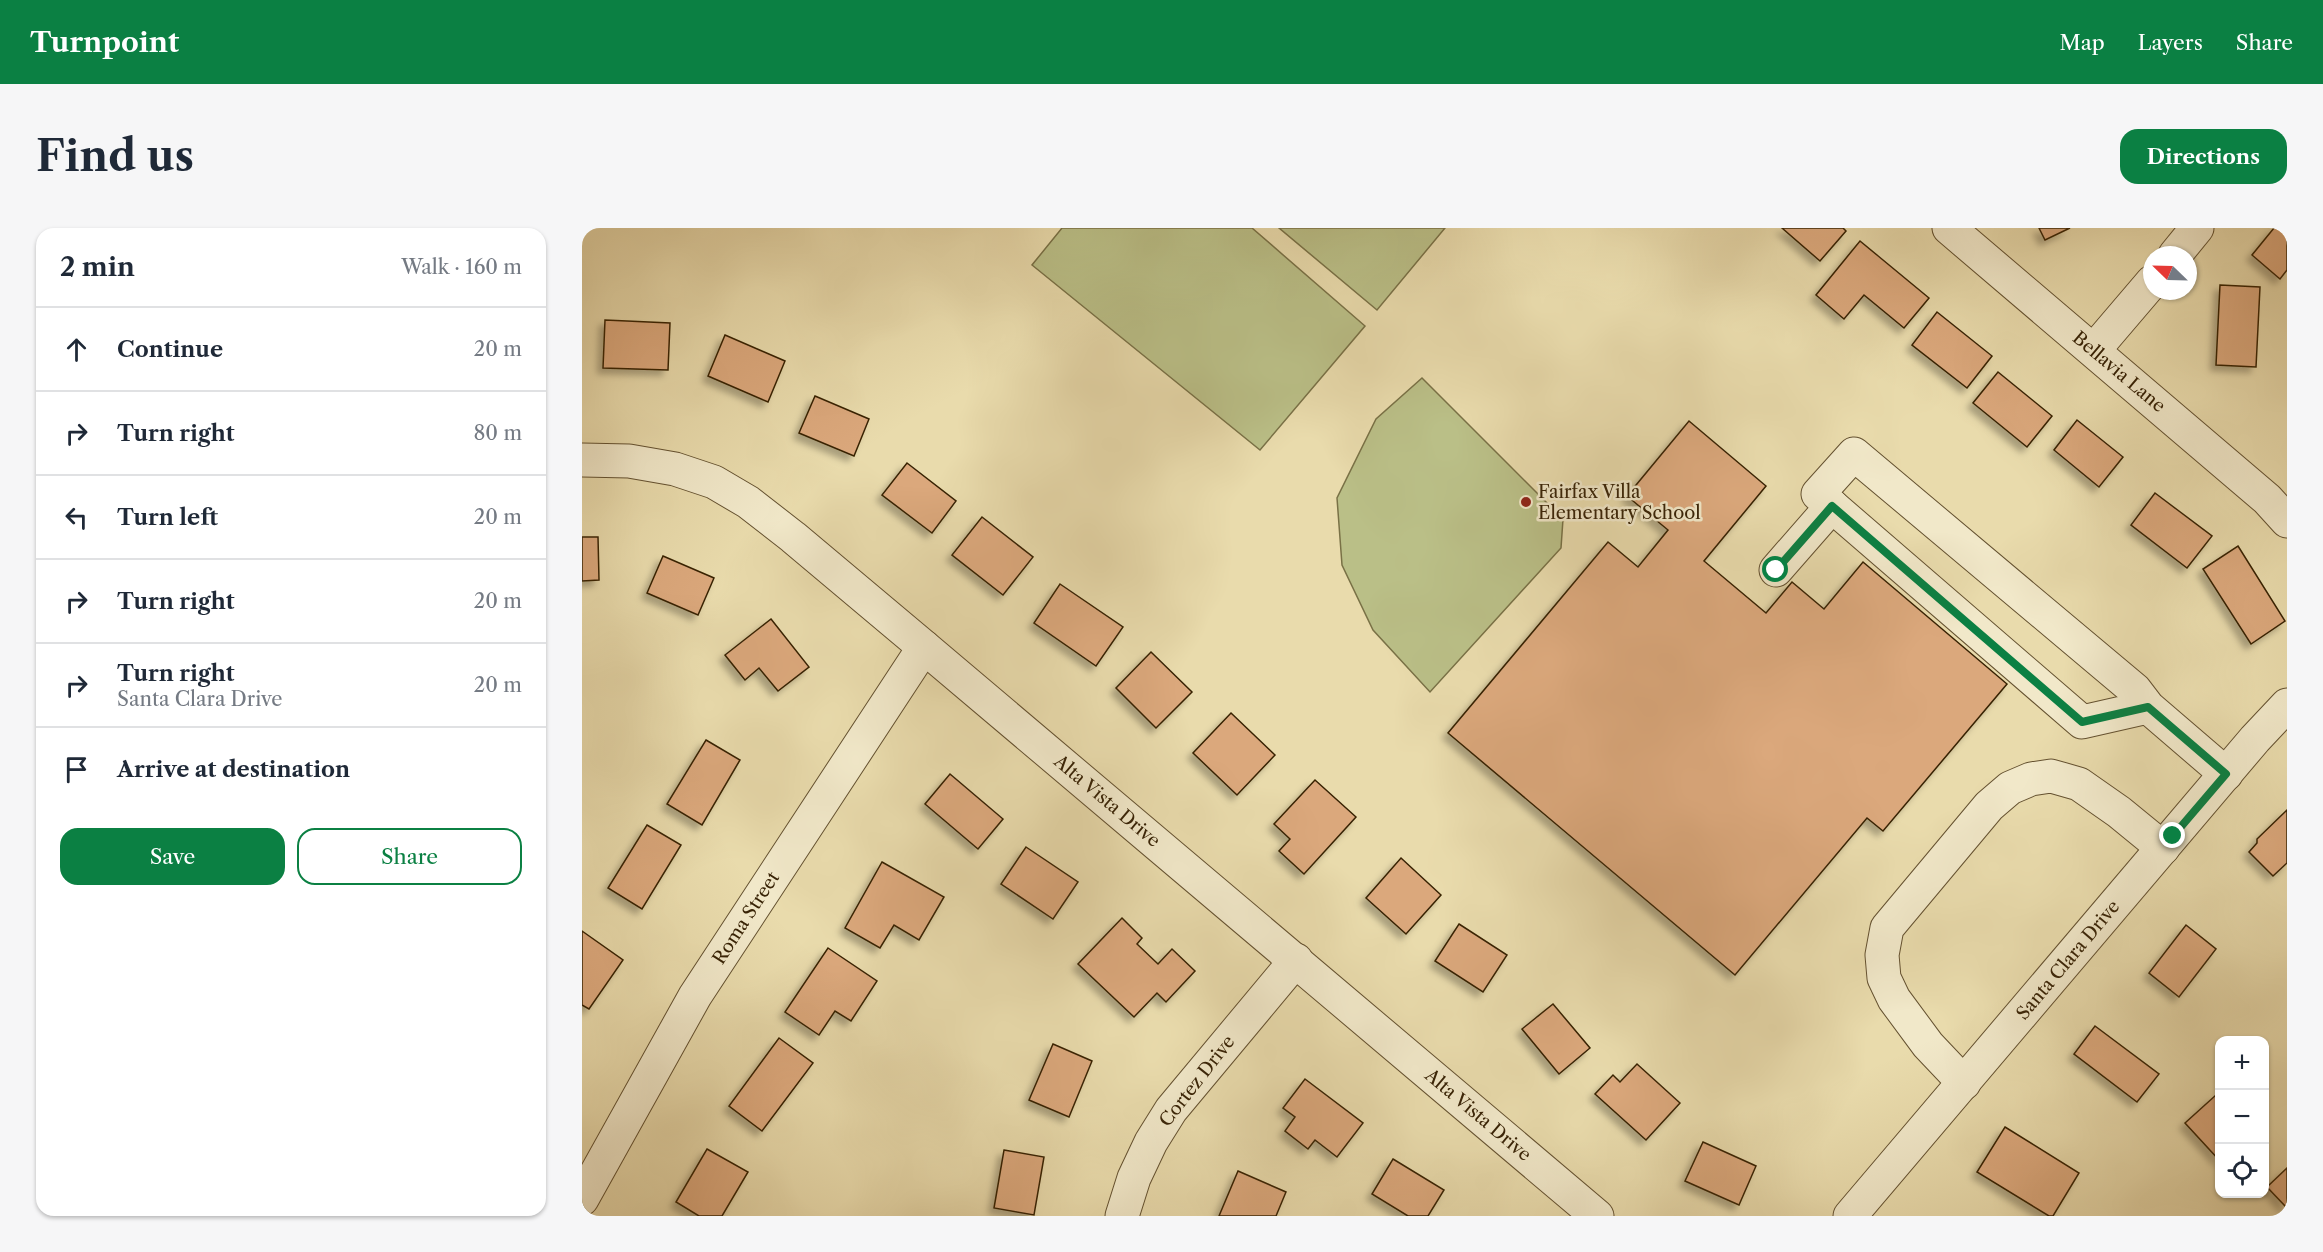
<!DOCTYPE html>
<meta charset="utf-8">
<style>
:root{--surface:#fff;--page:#f6f6f7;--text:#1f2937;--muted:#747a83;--line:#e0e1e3;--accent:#0b8043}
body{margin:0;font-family:"Libre Caslon Text",serif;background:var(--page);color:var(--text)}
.controls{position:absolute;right:18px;bottom:18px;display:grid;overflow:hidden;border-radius:12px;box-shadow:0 2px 4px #0004}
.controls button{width:54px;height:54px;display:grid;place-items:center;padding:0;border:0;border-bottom:2px solid var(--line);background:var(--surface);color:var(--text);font:30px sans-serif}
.compass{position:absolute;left:1561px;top:18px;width:54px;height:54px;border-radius:50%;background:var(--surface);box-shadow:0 2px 4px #0004;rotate:293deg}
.stop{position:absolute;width:18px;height:18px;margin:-14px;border:4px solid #0b8043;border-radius:50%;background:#fff}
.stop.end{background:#0b8043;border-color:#fff;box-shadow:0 2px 6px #0008}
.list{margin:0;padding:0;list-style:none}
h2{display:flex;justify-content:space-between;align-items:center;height:78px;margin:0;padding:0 24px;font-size:26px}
h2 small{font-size:20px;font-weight:400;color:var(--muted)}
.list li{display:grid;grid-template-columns:39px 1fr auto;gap:18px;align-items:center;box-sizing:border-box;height:84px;padding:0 24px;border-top:2px solid var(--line)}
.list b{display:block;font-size:22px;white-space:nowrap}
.list p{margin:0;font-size:20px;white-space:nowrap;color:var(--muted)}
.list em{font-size:20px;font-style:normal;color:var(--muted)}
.actions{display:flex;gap:12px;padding:18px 24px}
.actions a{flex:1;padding:14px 0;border:2px solid var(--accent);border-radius:18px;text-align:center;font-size:21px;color:var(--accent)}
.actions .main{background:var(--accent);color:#fff}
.icon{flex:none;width:33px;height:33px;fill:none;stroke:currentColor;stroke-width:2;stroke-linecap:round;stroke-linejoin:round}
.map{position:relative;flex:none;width:1705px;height:988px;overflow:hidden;border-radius:18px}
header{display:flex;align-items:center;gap:36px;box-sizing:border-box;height:84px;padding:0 30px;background:var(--accent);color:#fff}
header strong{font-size:28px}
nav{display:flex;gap:33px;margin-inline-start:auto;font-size:21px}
.intro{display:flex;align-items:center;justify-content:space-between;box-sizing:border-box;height:144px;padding:0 36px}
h1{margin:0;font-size:42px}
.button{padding:15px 27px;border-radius:18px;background:var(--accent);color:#fff;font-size:21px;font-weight:700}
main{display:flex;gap:36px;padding:0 36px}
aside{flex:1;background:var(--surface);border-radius:18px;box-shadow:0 2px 4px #0004}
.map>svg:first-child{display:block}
</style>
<header>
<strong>Turnpoint</strong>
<nav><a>Map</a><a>Layers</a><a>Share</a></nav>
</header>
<div class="intro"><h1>Find us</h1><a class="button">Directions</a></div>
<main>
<aside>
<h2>2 min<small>Walk · 160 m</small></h2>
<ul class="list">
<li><svg class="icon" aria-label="ahead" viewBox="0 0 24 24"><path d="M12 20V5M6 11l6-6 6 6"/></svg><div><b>Continue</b></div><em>20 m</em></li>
<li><svg class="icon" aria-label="right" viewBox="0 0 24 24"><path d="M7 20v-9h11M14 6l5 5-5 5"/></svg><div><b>Turn right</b></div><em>80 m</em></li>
<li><svg class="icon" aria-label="left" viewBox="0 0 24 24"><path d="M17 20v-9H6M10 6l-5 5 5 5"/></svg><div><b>Turn left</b></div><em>20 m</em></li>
<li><svg class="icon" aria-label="right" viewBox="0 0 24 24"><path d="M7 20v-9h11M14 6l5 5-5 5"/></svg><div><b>Turn right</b></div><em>20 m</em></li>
<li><svg class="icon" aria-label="right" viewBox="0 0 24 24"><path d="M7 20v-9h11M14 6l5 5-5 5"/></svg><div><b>Turn right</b><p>Santa Clara Drive</p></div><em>20 m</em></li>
<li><svg class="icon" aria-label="arrive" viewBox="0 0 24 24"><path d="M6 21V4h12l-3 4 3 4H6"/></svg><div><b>Arrive at destination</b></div></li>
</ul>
<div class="actions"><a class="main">Save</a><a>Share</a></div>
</aside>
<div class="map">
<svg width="1705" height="988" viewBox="0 0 1705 988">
<defs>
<filter id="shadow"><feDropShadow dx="-5.5" dy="5.5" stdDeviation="3" flood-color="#0004"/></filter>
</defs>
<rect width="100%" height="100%" fill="#e9dbac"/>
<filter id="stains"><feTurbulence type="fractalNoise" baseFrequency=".00333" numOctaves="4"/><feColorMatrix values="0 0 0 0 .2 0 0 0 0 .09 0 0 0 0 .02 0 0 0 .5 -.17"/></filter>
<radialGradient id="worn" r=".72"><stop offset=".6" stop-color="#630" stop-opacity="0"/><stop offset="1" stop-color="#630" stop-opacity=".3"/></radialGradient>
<g fill="#babf87" stroke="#797146" stroke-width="1.5">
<path d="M480 0H670L783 98 678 222 450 37Z"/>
<path d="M697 0H863L795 82Z"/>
<path d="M840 150 981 291 979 320 848 464 791 402 760 337 755 270 794 191Z"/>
</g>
<g fill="#dba87c" stroke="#382306" stroke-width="1.5" filter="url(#shadow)">
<path d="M1200 0H1261L1264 3 1238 33Z"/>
<path d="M1457 0H1488L1463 12Z"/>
<path d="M1692 0H1705V42L1698 51 1670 27Z"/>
<path d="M1278 13 1347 70 1322 100 1282 67 1262 91 1234 67Z"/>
<path d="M1638 57 1678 59 1674 139 1634 137Z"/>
<path d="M1355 84 1410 128 1385 160 1330 117Z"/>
<path d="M23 92 88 95 86 142 21 140Z"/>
<path d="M143 107 203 133 186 174 126 148Z"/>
<path d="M1416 144 1470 188 1445 219 1391 175Z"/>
<path d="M233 168 287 191 272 228 217 205Z"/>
<path d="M1495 192 1541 229 1517 259 1472 222Z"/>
<path d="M1107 193 1184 258 1122 333 1184 385 1210 354 1242 381 1281 334 1425 456 1301 603 1285 590 1153 747 866 505 1026 314 1056 339 1086 302 1045 268Z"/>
<path d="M325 235 374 273 350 305 300 267Z"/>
<path d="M1573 265 1630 308 1605 340 1549 297Z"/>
<path d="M400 289 451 329 421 367 370 327Z"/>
<path d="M0 309H16L17 352 0 353Z"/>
<path d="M1656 318 1703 393 1669 416 1621 341Z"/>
<path d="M81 328 132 350 116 387 65 365Z"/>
<path d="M478 356 541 399 514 438 452 395Z"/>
<path d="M189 391 227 439 196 463 177 440 163 452 143 427Z"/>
<path d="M569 424 610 464 574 500 534 460Z"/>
<path d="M649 485 693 527 655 567 611 525Z"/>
<path d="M124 512 158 532 120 597 85 576Z"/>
<path d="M368 546 421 591 396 621 343 576Z"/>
<path d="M733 552 774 589 722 646 697 623 708 611 692 596Z"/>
<path d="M1705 582V635L1691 648 1667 624 1675 615V611Z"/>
<path d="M65 597 99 617 60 681 26 660Z"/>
<path d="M444 619 496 654 471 691 419 656Z"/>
<path d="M819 630 859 667 824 706 784 670Z"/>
<path d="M300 634 362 669 337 712 312 697 298 720 263 700Z"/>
<path d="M540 690 560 710 555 716 576 736 590 721 613 743 584 774 575 765 552 789 496 736Z"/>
<path d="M877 696 925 727 901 764 853 733Z"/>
<path d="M1604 697 1634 721 1597 769 1567 745Z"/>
<path d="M0 703 41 732 7 781 0 777Z"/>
<path d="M246 720 295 753 269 793 253 783 237 807 203 784Z"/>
<path d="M971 776 1008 820 977 846 940 801Z"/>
<path d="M1513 798 1577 846 1555 874 1492 826Z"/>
<path d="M197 810 231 835 180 903 147 878Z"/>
<path d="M471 816 510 833 487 889 447 872Z"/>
<path d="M1055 836 1098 875 1064 912 1013 866 1031 847 1038 854Z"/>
<path d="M723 851 781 895 755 929 733 912 726 921 703 903 713 889 701 880Z"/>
<path d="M1634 867 1638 872V933L1603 895Z"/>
<path d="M1423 899 1497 945 1471 988H1467L1395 944Z"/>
<path d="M1121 914 1174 938 1157 977 1103 953Z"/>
<path d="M125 921 166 944 140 988H117L94 974Z"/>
<path d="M422 922 462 929 452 987 412 980Z"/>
<path d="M811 931 862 962 846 988H826L790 966Z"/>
<path d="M1705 940V980L1685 959Z"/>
<path d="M656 943 704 964 694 988H637Z"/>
</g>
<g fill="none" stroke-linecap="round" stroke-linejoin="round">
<defs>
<g id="minor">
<path d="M1367 0 1685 271 1705 293"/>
<path d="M1593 27 1615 0"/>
<path d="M1512 122 1570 54"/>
<path d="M0 232 47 233 93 241 132 254 166 274 211 309 342 419 1015 988"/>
<path d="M1194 342 1250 278"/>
<path d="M1566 479 1500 494 1236 266 1272 226 1553 462 1566 479 1644 546"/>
<path d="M1382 855 1346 817 1312 771 1302 750 1300 727 1305 700 1407 578 1428 560 1449 551 1469 548 1497 556 1537 584 1581 620"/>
<path d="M0 971 113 768 342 419"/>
<path d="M540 988 552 950 569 914 589 882 714 732"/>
<path d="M1268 988 1673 511 1705 477"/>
</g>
</defs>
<use href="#minor" stroke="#645130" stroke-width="35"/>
<use href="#minor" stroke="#f1e8c9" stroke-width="33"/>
</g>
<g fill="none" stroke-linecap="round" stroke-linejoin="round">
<path stroke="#0b8043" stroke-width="8" d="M1194 342 1250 278 1500 494 1566 479 1644 546 1591 608"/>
</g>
<circle fill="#8f2418" stroke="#f1e8c9" stroke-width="2" cx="944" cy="274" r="6"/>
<g text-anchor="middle" stroke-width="5" stroke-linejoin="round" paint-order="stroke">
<g font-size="18" fill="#382306" stroke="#f1e8c9">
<text transform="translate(1537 144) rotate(40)" y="6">Bellavia Lane</text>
<text transform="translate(525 573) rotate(40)" y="6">Alta Vista Drive</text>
<text transform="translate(164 690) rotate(-57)" y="6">Roma Street</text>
<text transform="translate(1486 732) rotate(-50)" y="6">Santa Clara Drive</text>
<text transform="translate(615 853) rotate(-52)" y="6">Cortez Drive</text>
<text transform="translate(896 887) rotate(40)" y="6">Alta Vista Drive</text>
</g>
<g font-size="18" fill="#382306" stroke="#f1e8c9" text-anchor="start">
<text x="956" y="270">Fairfax Villa<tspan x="956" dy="21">Elementary School</tspan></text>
</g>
</g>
<rect width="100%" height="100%" filter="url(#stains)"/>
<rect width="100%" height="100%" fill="url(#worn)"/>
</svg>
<div class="controls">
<button>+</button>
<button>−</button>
<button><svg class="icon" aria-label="locate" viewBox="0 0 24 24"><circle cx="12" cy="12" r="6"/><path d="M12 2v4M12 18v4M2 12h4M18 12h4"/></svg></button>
</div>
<svg class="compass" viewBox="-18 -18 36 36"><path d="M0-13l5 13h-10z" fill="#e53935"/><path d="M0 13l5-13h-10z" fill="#747a83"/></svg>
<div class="stop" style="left:1194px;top:342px"></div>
<div class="stop end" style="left:1591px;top:608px"></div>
</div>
</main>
